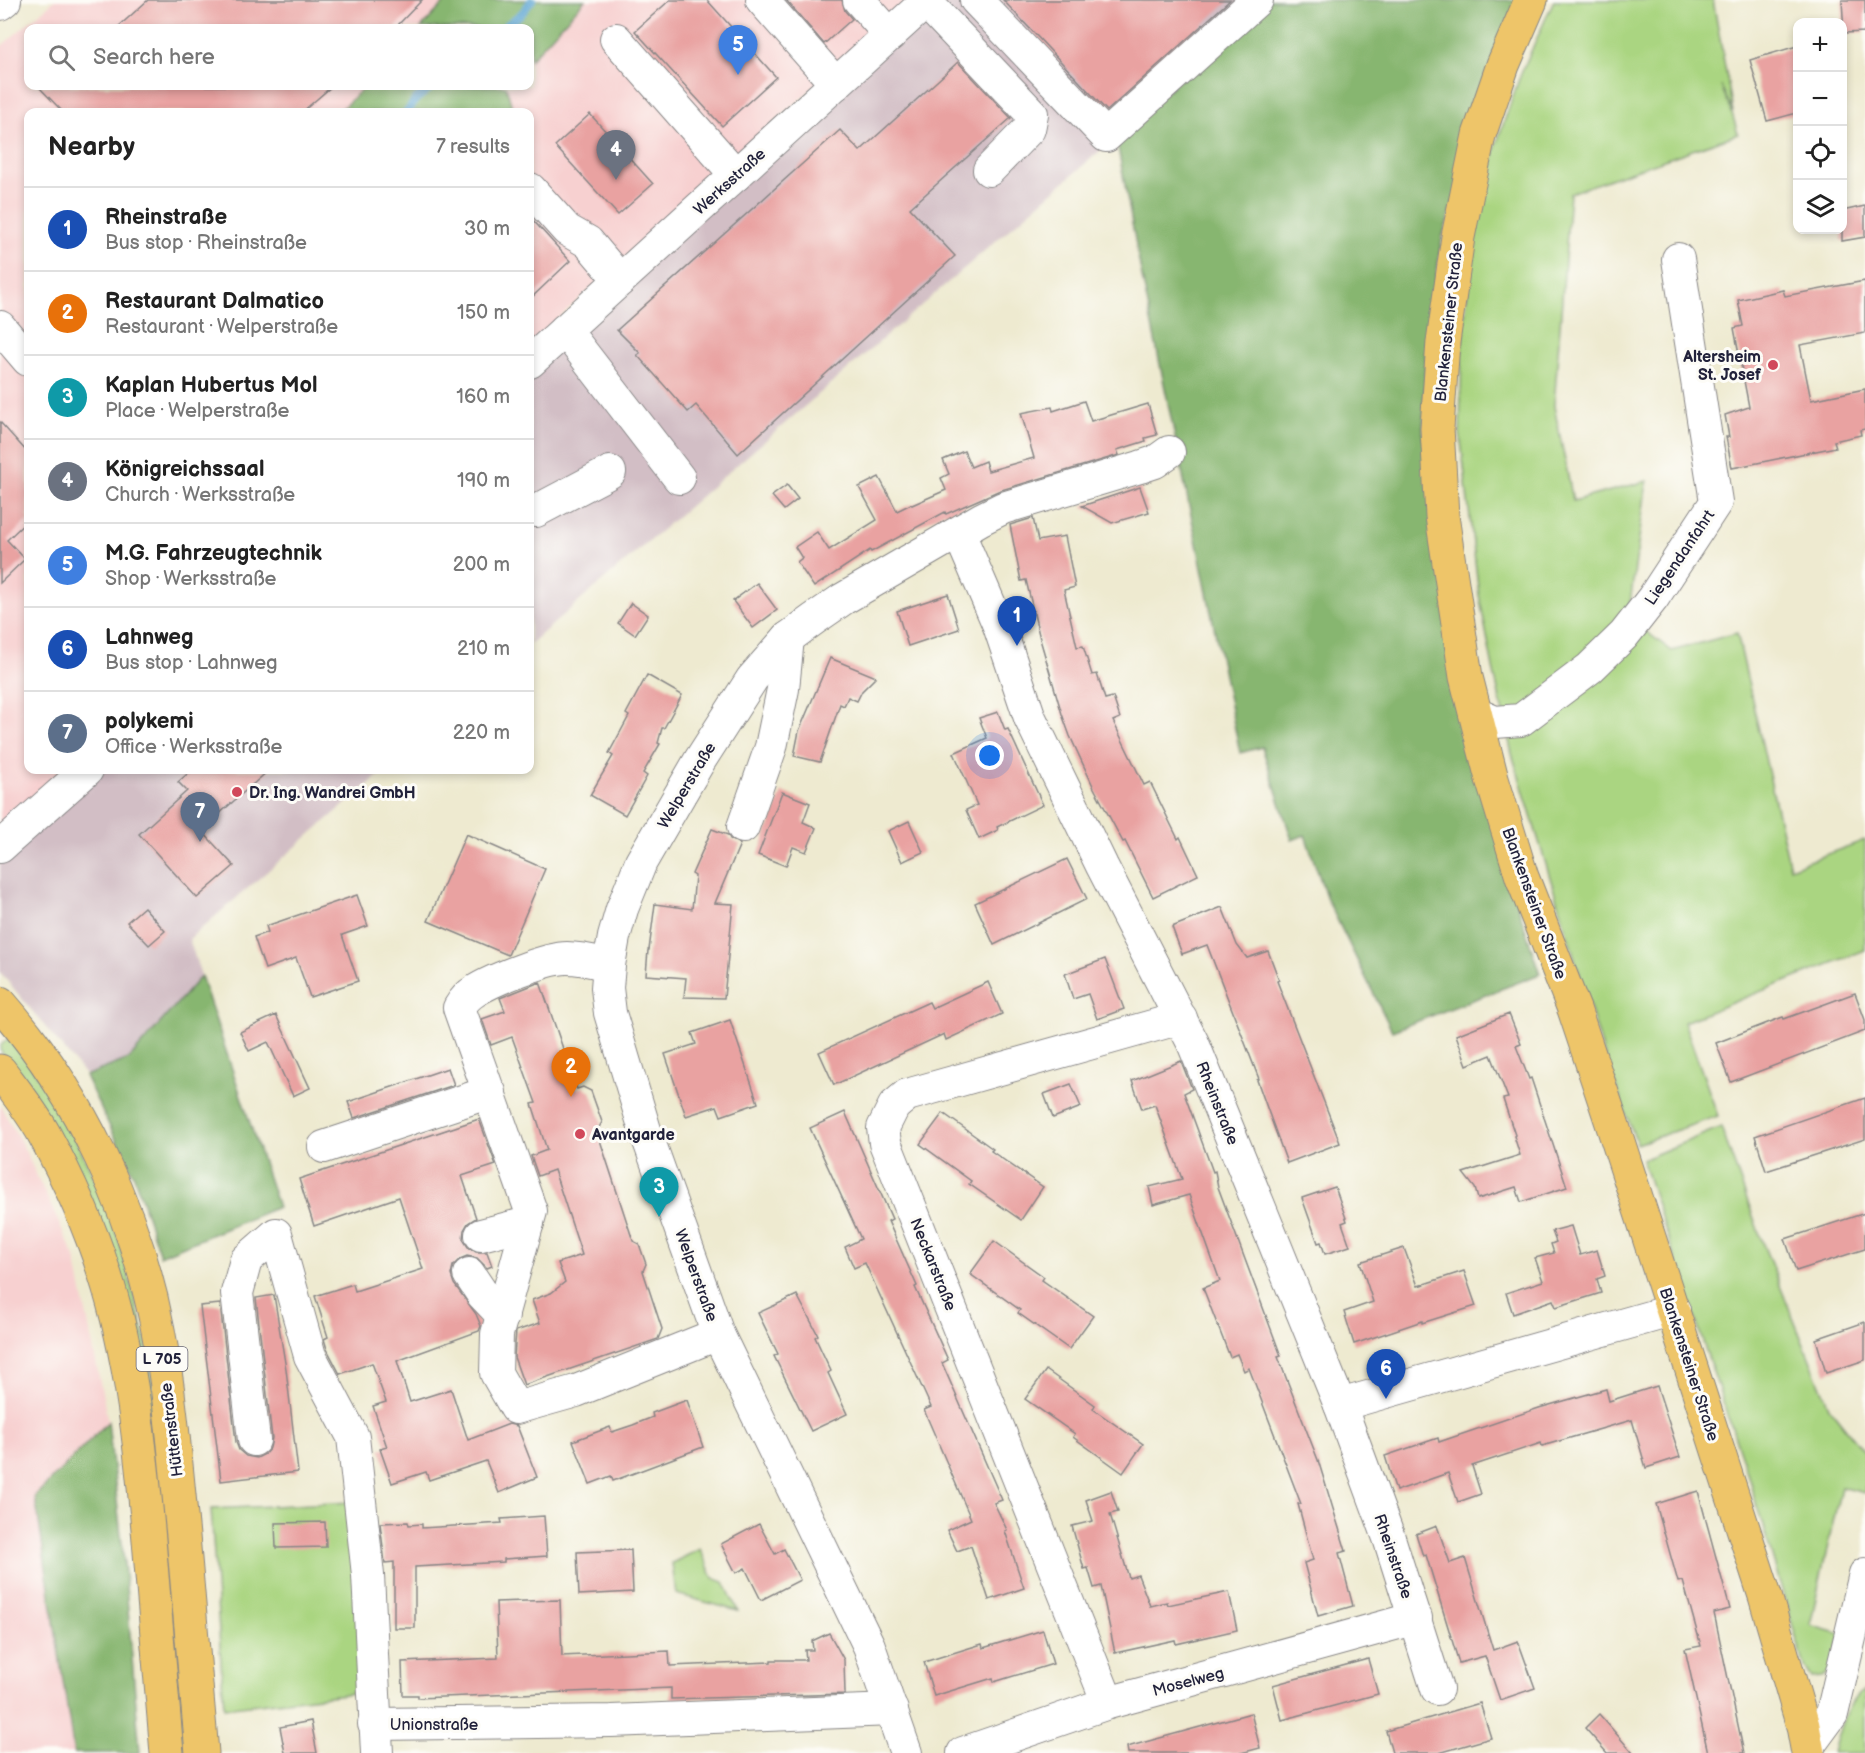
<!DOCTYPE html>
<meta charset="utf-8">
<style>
:root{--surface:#fff;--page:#f2f2f2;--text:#222;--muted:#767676;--line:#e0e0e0;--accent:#0b8043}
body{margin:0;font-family:"Balsamiq Sans",sans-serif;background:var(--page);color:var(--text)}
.controls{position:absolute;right:18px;top:18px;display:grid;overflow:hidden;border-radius:12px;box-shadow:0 3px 9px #0003}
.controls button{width:54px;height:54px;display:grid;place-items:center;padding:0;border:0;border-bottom:2px solid var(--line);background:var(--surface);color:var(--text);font:30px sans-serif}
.you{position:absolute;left:990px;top:756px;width:21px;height:21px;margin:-15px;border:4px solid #fff;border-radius:50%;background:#1a73e8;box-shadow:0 0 0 9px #1a73e833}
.badge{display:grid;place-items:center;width:39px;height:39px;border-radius:50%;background:var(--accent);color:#fff;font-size:20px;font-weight:700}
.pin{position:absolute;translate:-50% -50px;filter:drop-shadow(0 2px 3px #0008)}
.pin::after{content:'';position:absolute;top:32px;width:21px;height:18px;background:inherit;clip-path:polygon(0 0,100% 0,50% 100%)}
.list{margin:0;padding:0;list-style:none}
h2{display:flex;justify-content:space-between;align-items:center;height:78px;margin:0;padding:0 24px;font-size:26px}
h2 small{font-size:20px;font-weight:400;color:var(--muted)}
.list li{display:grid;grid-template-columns:39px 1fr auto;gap:18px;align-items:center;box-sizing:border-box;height:84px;padding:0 24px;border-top:2px solid var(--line)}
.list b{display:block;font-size:22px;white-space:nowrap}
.list p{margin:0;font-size:20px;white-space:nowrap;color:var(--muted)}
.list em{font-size:20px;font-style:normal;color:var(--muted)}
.icon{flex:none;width:33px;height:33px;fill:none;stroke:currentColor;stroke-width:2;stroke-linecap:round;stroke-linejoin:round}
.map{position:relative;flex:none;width:1865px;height:1753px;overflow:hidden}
.search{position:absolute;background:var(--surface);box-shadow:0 3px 9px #0003;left:24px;top:24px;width:510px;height:66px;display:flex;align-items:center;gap:15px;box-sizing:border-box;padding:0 21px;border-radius:12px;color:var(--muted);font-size:22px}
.panel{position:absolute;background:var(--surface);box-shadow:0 3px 9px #0003;left:24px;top:108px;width:510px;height:666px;border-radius:12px}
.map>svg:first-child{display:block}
</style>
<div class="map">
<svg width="1865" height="1753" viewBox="0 0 1865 1753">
<rect width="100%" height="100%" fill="#fdfcf7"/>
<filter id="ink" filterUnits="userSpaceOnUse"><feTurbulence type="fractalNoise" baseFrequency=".0167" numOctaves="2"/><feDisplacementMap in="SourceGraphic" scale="12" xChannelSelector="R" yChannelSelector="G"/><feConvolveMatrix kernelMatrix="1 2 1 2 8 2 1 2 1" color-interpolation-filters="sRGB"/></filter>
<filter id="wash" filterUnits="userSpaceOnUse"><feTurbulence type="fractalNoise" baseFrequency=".008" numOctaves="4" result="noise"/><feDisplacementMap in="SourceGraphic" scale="24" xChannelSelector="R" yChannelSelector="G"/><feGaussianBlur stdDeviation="1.35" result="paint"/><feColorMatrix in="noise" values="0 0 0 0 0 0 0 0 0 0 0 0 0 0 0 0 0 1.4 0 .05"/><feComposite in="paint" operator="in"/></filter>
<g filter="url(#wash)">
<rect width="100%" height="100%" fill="#eeead0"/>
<g fill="#f7d0d0">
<path d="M55 0H447L421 28H28V86H365L337 112H28V770H66L0 829V47Z"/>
<path d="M585 0H910L530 344V112H512L513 111 506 86H530V60Z"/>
<path d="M0 1105 23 1146 75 1257 108 1422 35 1496 74 1753H0Z"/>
</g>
<g fill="#d2bec5">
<path d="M940 0H1268L1116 137 530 644V373Z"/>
<path d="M102 770H385L189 939 201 975 129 1059 85 1075 0 972V862Z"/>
</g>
<g fill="#aad581" stroke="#667c5e" stroke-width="1.5">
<path d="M1554 0H1713L1733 112 1721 86 1732 113 1738 134 1570 193 1554 406 1573 501 1647 481 1628 618 1672 651 1737 633 1790 868 1865 840V950L1684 1022 1718 1116 1637 1144 1604 1053 1512 754 1493 668 1479 595 1460 433 1462 344 1473 242 1496 145 1520 76Z"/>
<path d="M11 1036 63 1114 93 1175 119 1240 149 1353 189 1753H181L145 1391 8 1061 0 1050V1046Z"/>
<path d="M1721 1127 1763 1244 1830 1409 1865 1453V1493L1841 1487 1810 1625 1841 1634 1831 1671 1822 1677 1812 1678 1805 1667 1748 1476 1642 1160Z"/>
<path d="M353 1502 363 1692 224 1708 211 1509Z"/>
<path d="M700 1549 713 1578 724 1582 738 1611 676 1594 672 1563Z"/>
<path d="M1865 1690V1753H1833C1837 1736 1848 1697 1865 1690Z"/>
</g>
<g fill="#87b66f" stroke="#546c55" stroke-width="1.5">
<path d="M447 0H585L530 60V28H421Z"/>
<path d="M1268 0H1521L1442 238 1426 343 1423 436 1505 867 1540 974 1392 1031 1327 899 1305 835 1292 840 1262 747 1240 753 1141 272 1116 137Z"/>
<path d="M366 86H506L513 111 338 112Z"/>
<path d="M201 976 278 1207 160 1256 134 1176 85 1076 129 1059Z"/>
<path d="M108 1422 124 1562 140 1753H74L35 1496Z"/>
</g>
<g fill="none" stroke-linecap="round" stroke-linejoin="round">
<g stroke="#59a3d1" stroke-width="8">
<path d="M503 28 522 13 532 0"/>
<path d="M407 112 416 99 433 86"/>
</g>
</g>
<g id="blocks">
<g fill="#e9a2a1">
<path d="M148 0H422L395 28H117Z"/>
<path d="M670 0H707L776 77 722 126 635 31Z"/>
<path d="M786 0H842L845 11 852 19 824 44Z"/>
<path d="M1003 0H1230L1107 111Z"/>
<path d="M1842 0H1865V32L1844 33Z"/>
<path d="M1797 46V113L1767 121 1750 60Z"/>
<path d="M958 62 1011 118 910 208 955 256 738 454 696 405 688 412 637 355 640 353 617 330 840 130 860 151Z"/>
<path d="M38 86H332L302 112H63Z"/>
<path d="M590 114 653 184 618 215 555 146Z"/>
<path d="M1865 206V237L1842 241V211Z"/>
<path d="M530 217 570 261 530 299Z"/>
<path d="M1865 281V333L1800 345 1811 400 1865 389V429L1860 430 1861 435 1834 441 1836 447 1732 468 1726 437H1729L1725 415 1749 407 1734 328 1743 326 1738 300 1783 290 1785 296Z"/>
<path d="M1084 401 1091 421 1148 404 1157 435 1145 438 1146 441 1117 450 1119 455 998 491 946 514 945 512 871 552 870 550 814 587 797 562 802 558 795 547 817 532 829 550 877 520 859 487 879 477 897 511 911 504 912 505 946 490 941 478 949 474 943 460 964 451 971 467 985 461 988 471 1034 458 1021 413 1052 407 1053 411Z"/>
<path d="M0 422 28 453V520L7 540 25 559 0 583Z"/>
<path d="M787 485 798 499 784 510 772 496Z"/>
<path d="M1140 487 1149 512 1112 523 1082 506Z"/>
<path d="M1033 518 1038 541 1065 536 1075 587 1064 590 1077 647 1083 646 1092 675 1097 674 1105 699 1113 697 1120 718 1113 721 1144 785 1150 782 1178 839 1180 837 1198 875 1153 897 1125 841 1123 842 1094 788 1070 736 1062 714 1040 639 1026 580 1021 581 1010 525Z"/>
<path d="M757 583 777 610 753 628 733 601Z"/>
<path d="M948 594 959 629 908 646 897 611Z"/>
<path d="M631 603 648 615 635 635 618 623Z"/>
<path d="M830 658 876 677 862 691 857 701 848 697 844 706 840 704 820 762 794 756 799 731Z"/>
<path d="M647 675 682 695 664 728H662L658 743 660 744 643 773 647 776 625 815 590 795 613 756 609 753 629 716 626 714Z"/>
<path d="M998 712 1005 730 1008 729 1043 805 997 827 998 830 979 839 966 810 977 805 954 753 987 738 979 718Z"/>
<path d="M192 770H269L201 830 234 866 197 898 139 834 187 791 178 782Z"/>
<path d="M782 792 810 803 803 822 816 828 806 852 793 847 786 866 758 855Z"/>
<path d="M909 821 923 852 902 862 888 831Z"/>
<path d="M712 829 728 835 730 839 740 844 715 903 733 904 724 998 684 997 686 978 646 975 648 950H649L655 904 692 909 695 876 692 874Z"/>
<path d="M466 834 545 869 508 955 428 921Z"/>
<path d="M1067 859 1087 899 994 945 975 903Z"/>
<path d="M357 895 368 926 342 935 358 981 310 997 296 958 265 969 254 937 268 932 266 926Z"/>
<path d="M144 907 165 931 149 945 127 922Z"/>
<path d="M1222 907 1237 945 1247 958 1268 951 1279 980 1277 981 1340 1143 1287 1163 1257 1080 1259 1079 1207 945 1182 954 1172 927Z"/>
<path d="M1105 959 1124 1009 1097 1019 1088 994 1073 999 1065 974Z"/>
<path d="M540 982 577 1089 583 1087 591 1091 602 1122 597 1131 633 1241 639 1244 646 1264 643 1271 662 1329 658 1339 524 1385 514 1357 516 1331 540 1323 532 1300 551 1293 565 1282 558 1263 582 1255 554 1170 538 1176 531 1156 547 1150 532 1104 536 1103 512 1037 491 1045 482 1019 505 1011 500 998Z"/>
<path d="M988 982 1002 1014 946 1040 944 1034 834 1085 819 1052 929 1002 932 1008Z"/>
<path d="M1855 993 1865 1020V1031L1731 1082 1716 1043 1783 1017 1784 1019Z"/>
<path d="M1509 1014 1521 1044 1516 1046 1529 1079 1531 1078 1567 1187 1521 1202 1516 1187 1478 1199 1475 1188 1463 1173 1520 1155 1514 1136 1515 1135 1503 1099 1508 1098 1491 1055 1467 1065 1456 1035Z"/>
<path d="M276 1015 310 1088 293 1096 268 1042 249 1051 240 1032Z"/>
<path d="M730 1020 758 1103 721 1116 717 1106 686 1116 665 1054 696 1044 692 1033Z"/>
<path d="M1181 1061 1192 1089 1184 1093 1213 1172 1215 1171 1218 1187 1281 1356 1278 1357 1318 1460 1346 1551 1339 1553 1353 1606 1318 1616 1304 1563 1313 1560 1298 1504H1301L1249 1368 1244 1371 1237 1354 1230 1357 1203 1288 1220 1281 1189 1195 1153 1205 1149 1187 1182 1179 1155 1105 1142 1109 1132 1081Z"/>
<path d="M448 1068 454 1085 354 1118 348 1102Z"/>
<path d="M1071 1084 1081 1107 1053 1118 1044 1094Z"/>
<path d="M1865 1098V1139L1766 1171 1755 1136Z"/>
<path d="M845 1112 892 1219 888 1221 917 1286 915 1287 948 1360 942 1363 1002 1500 994 1503 1007 1530 1005 1531 1024 1588 989 1600 971 1546 957 1551 947 1530 971 1519 924 1410 931 1407 865 1263 854 1268 845 1247 861 1239 810 1128Z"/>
<path d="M943 1113 993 1149 991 1151 1043 1187 1021 1220 969 1184 971 1181 920 1144Z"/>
<path d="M479 1119 496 1165 462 1176 476 1218 468 1223 464 1230 463 1239 468 1247 476 1252H487L492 1266 487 1268 477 1258 467 1256 460 1259 453 1266 451 1275 454 1284 476 1314 481 1326 479 1331 397 1361 410 1402 451 1389 468 1440 509 1424 517 1426 537 1477 499 1493 486 1461 429 1480 426 1472 392 1483 380 1449 387 1447 373 1406 386 1402 372 1363 340 1374 327 1349 324 1339 328 1337 315 1296 353 1284 355 1291 423 1269 399 1197 314 1226 299 1179Z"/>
<path d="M1335 1187 1347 1221 1342 1223 1350 1246 1325 1254 1321 1242 1318 1243 1302 1198Z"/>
<path d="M1865 1213V1249L1796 1271 1785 1239Z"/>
<path d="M1571 1226 1580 1255 1597 1250 1605 1276 1597 1279 1601 1293 1556 1307 1553 1300 1513 1314 1506 1293 1543 1281 1535 1258 1554 1253 1551 1244 1556 1242 1552 1231Z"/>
<path d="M994 1241 1044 1277 1042 1280 1093 1316 1069 1349 1018 1313 1020 1310 970 1274Z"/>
<path d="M1404 1248 1418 1286 1464 1271 1476 1306 1422 1323V1321L1354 1344 1344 1312 1373 1302 1360 1262Z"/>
<path d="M274 1295 286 1369 298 1472 221 1481 200 1306 220 1304 236 1442 239 1450 246 1456 257 1458 265 1454 270 1448 272 1438 256 1298Z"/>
<path d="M797 1295 818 1335 815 1337 831 1371 828 1373 847 1414 811 1431 774 1356 778 1354 758 1313Z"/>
<path d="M1865 1322V1360L1826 1373 1816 1339Z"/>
<path d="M1046 1370 1095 1405 1093 1409 1143 1444 1123 1473 1073 1437 1075 1434 1025 1399Z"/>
<path d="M1657 1386 1680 1457 1646 1468 1632 1420 1542 1446 1541 1443 1472 1466 1481 1494 1458 1502 1448 1473 1396 1491 1385 1456 1438 1438 1439 1442 1539 1408 1606 1389 1609 1401Z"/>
<path d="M687 1400 703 1447 613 1481 611 1476 590 1484 573 1441 610 1427 612 1432 633 1425 653 1417 652 1413Z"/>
<path d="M1111 1491 1118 1512 1110 1514 1129 1578 1138 1575 1150 1606 1167 1602 1168 1605 1229 1592 1237 1630 1176 1644 1175 1640 1115 1653 1101 1586 1094 1588 1088 1568 1084 1569 1072 1526 1093 1521 1086 1500Z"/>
<path d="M1698 1491 1730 1609 1714 1613 1744 1753H1708L1685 1649 1701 1646 1683 1581 1678 1582 1656 1504Z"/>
<path d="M544 1516 547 1556 504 1559V1562L415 1567V1628H394V1562L385 1563 380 1523 408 1522 409 1525 422 1524V1528L502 1523 501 1519Z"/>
<path d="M325 1522 326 1547 276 1548 275 1523Z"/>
<path d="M759 1524 775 1554 784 1549 800 1580 761 1600 745 1568 736 1573 721 1544Z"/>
<path d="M1437 1526 1450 1563 1465 1558 1493 1650 1518 1641 1535 1688 1500 1700 1485 1656 1459 1663 1426 1555 1423 1556 1416 1534Z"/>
<path d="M631 1550 633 1592 579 1595 577 1552Z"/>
<path d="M560 1600 562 1656 669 1651 670 1666 771 1662V1660H806L805 1650H813L812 1641 829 1633 844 1660 845 1694 671 1699V1688L418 1698V1695H403L402 1662 498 1658 496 1602Z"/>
<path d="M1043 1630 1053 1664 994 1682 993 1678 934 1696 924 1662 982 1644 983 1648Z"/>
<path d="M1368 1659 1378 1694 1282 1720 1273 1685Z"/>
<path d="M1480 1703 1491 1738 1439 1753H1392L1386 1731Z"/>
<path d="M1251 1713 1260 1748 1241 1753H1128L1127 1747Z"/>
<path d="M1599 1714 1633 1753H1607L1585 1728Z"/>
<path d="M311 1721 317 1753H285L280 1727Z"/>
</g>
</g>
</g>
<g filter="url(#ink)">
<use href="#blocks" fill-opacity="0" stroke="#888686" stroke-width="1.5"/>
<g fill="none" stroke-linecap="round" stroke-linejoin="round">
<defs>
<g id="minor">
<path d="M762 0 836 84"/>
<path d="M859 0 890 35"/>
<path d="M976 0 1106 136 1257 0"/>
<path d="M926 2 1032 114 1029 129 989 170"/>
<path d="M0 4 5 0"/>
<path d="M616 39 736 175"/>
<path d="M530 189 567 230 588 242 620 280"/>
<path d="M0 327 28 360"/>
<path d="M565 330 679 478"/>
<path d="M530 362 928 0"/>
<path d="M536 511 610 472"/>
<path d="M959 533 999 626 1030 718 1102 866 1193 1043 1340 1405 1389 1538 1437 1689"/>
<path d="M1476 714 1495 722 1521 720 1590 668 1624 635 1653 598 1716 502 1678 259"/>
<path d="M743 827 771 747 783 689 788 638"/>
<path d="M0 847 87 770"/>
<path d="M609 965C596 962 581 958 567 958 547 958 492 980 475 991 468 995 463 1001 459 1008L531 1211 497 1334 496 1373 516 1408 576 1391 718 1334"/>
<path d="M324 1147 490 1092"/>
<path d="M481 1235 528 1223"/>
<path d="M469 1274 483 1295 503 1316"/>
<path d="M1340 1405 1674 1310"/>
<path d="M254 1440 237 1293 246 1260 276 1234 310 1356 353 1437 368 1575 377 1753"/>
<path d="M1108 1703 885 1143 883 1128 894 1106 907 1095 1181 1018"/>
<path d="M374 1724 611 1721 892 1710"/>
<path d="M1807 1748 1832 1714 1865 1574"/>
<path d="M906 1753 869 1646 718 1334 645 1130 610 1013 607 988 609 965 614 937 622 909 641 862 700 760 752 679 788 638 814 619 843 599 981 519 1003 508 1140 467 1155 462 1169 452"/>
<path d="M963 1753 1108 1703 1416 1618"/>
</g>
<g id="major">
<path d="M1531 0 1503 65 1479 135 1458 237 1443 342 1437 428 1442 516 1466 677 1492 779 1522 877 1574 1009 1611 1120 1765 1596 1803 1726 1808 1753"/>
<path d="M0 1003C80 1094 135 1211 158 1330 171 1398 176 1467 183 1536 189 1609 196 1681 202 1753"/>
<path d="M0 1071C15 1091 32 1112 44 1134 68 1178 89 1225 104 1272 132 1358 141 1450 149 1540 155 1611 161 1682 167 1753"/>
</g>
</defs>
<use href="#minor" stroke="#888686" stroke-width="34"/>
<use href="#major" stroke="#888686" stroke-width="35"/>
<use href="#minor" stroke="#fff" stroke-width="32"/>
<use href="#major" stroke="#eec569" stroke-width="33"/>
</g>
</g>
<g fill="#d1495b" stroke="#fdfcf7" stroke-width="2">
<circle cx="1773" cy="365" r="6"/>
<circle cx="237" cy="792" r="6"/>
<circle cx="580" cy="1134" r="6"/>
</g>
<g text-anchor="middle" stroke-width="6" stroke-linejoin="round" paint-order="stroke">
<rect fill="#fdfcf7" stroke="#646373" stroke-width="1.5" x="136.5" y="1347" width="51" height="24" rx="4.5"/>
<g font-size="15" font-weight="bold" fill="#22223b">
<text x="162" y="1364">L 705</text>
</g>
<g font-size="16" fill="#22223b" stroke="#fdfcf7">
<text transform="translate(729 181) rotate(-42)" y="6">Werksstraße</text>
<text transform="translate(1448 322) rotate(-84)" y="6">Blankensteiner Straße</text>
<text transform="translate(1679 557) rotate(-56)" y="6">Liegendanfahrt</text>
<text transform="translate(686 785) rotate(-59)" y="6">Welperstraße</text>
<text transform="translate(1535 903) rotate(70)" y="6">Blankensteiner Straße</text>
<text transform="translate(1218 1103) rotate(68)" y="6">Rheinstraße</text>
<text transform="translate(934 1264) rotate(68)" y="6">Neckarstraße</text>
<text transform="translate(697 1275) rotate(70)" y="6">Welperstraße</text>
<text transform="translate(1690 1364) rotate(72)" y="6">Blankensteiner Straße</text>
<text transform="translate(171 1430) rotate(-97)" y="6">Hüttenstraße</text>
<text transform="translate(1394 1556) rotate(71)" y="6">Rheinstraße</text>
<text transform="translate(1188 1681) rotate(-15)" y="6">Moselweg</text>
<text x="434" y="1730">Unionstraße</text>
</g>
<g font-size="16" font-weight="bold" fill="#22223b" stroke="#fdfcf7" text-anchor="start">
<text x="1761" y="362" text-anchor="end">Altersheim<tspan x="1761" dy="18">St. Josef</tspan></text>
<text x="249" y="798">Dr. Ing. Wandrei GmbH</text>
<text x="592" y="1140">Avantgarde</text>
</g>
</g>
</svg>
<div class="controls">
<button>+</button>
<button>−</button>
<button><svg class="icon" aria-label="locate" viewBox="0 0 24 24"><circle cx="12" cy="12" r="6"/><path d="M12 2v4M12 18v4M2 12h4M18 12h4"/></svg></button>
<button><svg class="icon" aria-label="layers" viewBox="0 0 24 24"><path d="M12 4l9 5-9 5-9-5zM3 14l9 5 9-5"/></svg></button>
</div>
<div class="you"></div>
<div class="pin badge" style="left:1017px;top:646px;background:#1a4fb4">1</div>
<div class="pin badge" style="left:571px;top:1097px;background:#e8710a">2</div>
<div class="pin badge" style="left:659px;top:1217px;background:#0f9aa8">3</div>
<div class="pin badge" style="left:616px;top:180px;background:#6b7280">4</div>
<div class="pin badge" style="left:738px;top:75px;background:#3f7fe0">5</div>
<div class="pin badge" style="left:1386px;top:1399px;background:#1a4fb4">6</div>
<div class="pin badge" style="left:200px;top:842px;background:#5c6f8a">7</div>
<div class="search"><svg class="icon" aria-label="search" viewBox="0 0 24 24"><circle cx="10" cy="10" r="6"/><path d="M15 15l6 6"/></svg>Search here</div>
<section class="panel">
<h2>Nearby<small>7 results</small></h2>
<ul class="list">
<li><span class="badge" style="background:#1a4fb4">1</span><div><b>Rheinstraße</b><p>Bus stop · Rheinstraße</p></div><em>30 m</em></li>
<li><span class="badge" style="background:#e8710a">2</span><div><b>Restaurant Dalmatico</b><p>Restaurant · Welperstraße</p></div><em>150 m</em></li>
<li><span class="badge" style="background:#0f9aa8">3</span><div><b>Kaplan Hubertus Mol</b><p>Place · Welperstraße</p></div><em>160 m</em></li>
<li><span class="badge" style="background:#6b7280">4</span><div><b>Königreichssaal</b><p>Church · Werksstraße</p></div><em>190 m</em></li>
<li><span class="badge" style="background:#3f7fe0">5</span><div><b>M.G. Fahrzeugtechnik</b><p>Shop · Werksstraße</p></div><em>200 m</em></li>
<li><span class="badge" style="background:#1a4fb4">6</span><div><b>Lahnweg</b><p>Bus stop · Lahnweg</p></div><em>210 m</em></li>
<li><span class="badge" style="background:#5c6f8a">7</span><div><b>polykemi</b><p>Office · Werksstraße</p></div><em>220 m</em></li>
</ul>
</section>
</div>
